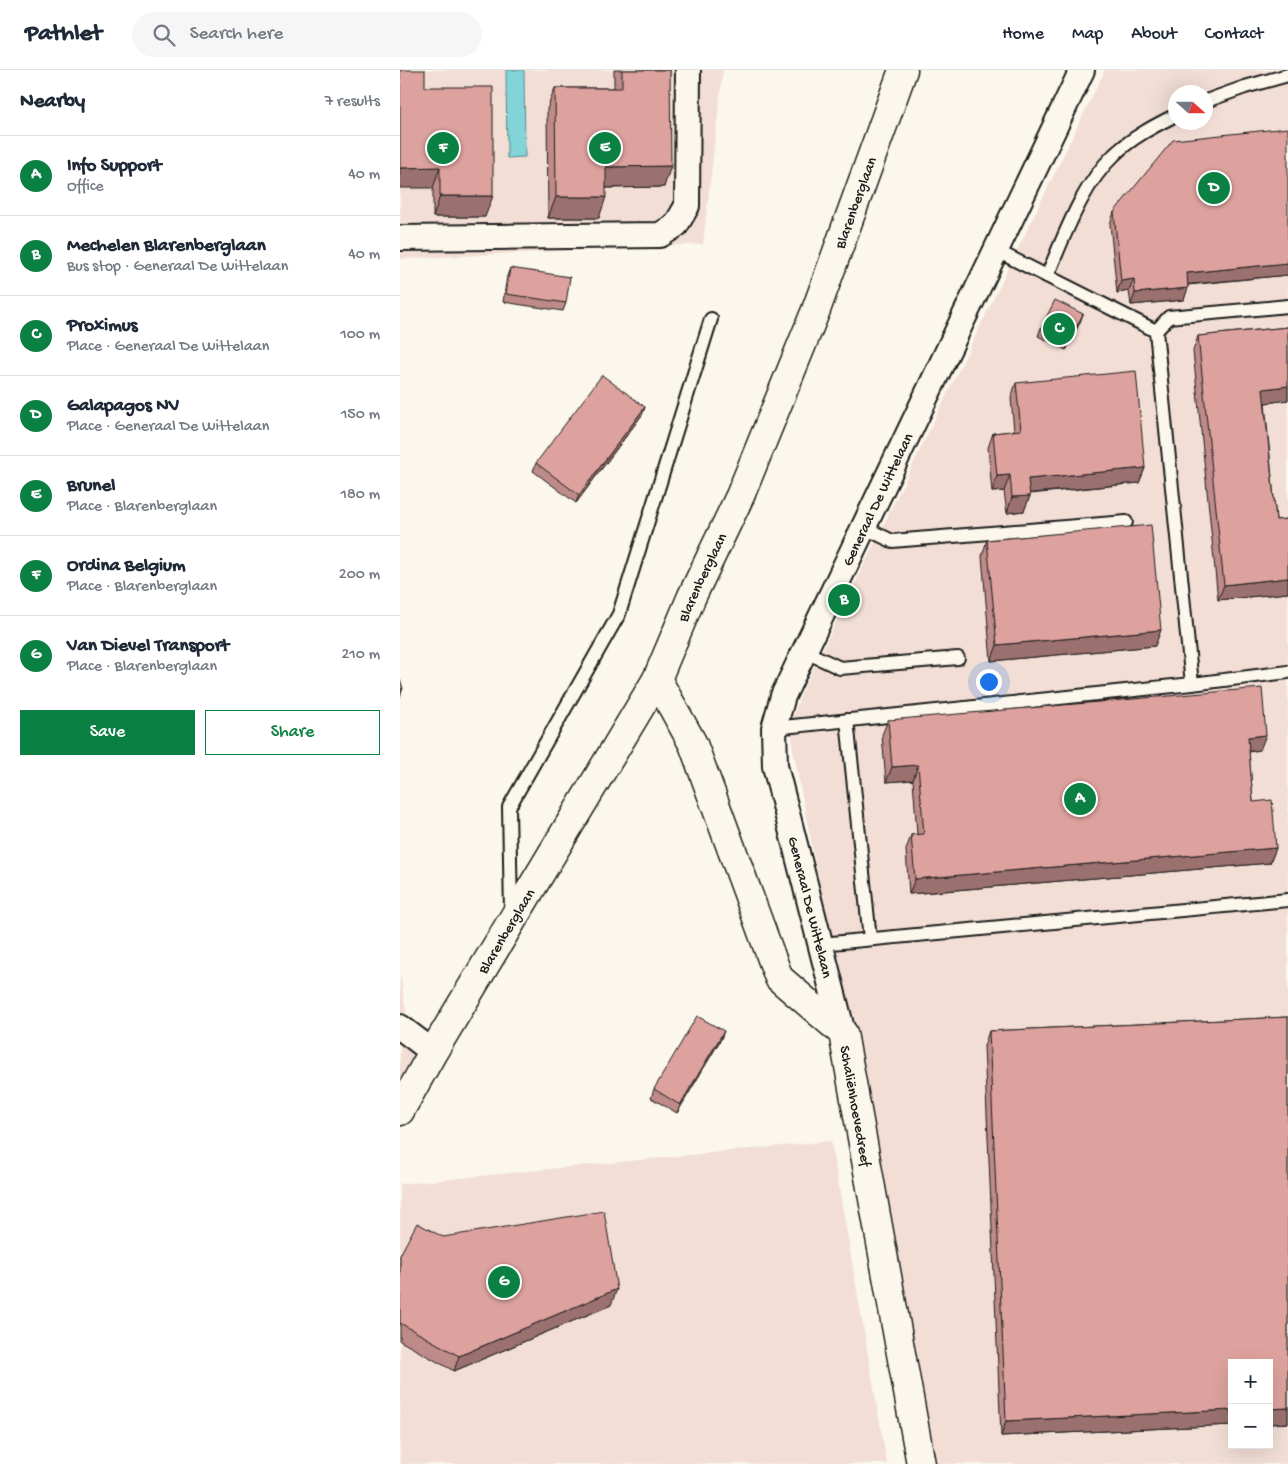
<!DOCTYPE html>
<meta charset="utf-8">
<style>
:root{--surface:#fff;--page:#f6f6f7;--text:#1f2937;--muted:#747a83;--line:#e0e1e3;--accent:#0b8043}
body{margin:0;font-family:"Gochi Hand",sans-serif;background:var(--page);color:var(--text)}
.controls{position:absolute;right:15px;bottom:15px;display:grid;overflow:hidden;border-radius:0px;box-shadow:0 5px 20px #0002}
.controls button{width:45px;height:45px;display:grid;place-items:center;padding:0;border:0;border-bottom:1px solid var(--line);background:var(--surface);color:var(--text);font:25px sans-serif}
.compass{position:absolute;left:768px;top:15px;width:45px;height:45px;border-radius:50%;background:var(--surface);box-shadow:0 5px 20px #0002;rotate:111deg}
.you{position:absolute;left:588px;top:611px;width:18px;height:18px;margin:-12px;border:4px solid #fff;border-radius:50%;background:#1a73e8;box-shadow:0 0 0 8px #1a73e833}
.badge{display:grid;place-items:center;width:32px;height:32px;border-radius:50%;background:var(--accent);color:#fff;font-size:16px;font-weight:700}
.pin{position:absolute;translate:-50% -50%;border:2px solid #fff;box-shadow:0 1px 5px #0006}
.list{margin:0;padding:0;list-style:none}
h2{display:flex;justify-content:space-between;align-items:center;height:65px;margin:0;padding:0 20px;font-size:21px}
h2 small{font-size:16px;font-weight:400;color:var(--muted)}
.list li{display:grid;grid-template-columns:32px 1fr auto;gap:15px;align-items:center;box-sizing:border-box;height:80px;padding:0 20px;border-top:1px solid var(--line)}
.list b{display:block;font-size:19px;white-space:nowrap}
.list p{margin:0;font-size:16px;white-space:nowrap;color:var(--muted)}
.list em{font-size:16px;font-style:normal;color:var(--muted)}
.actions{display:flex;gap:10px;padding:15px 20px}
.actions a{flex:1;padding:11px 0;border:1px solid var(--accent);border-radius:0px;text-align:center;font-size:18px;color:var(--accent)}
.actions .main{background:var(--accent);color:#fff}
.icon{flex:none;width:28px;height:28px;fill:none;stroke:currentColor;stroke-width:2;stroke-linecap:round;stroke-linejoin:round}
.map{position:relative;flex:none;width:888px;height:1394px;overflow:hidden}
header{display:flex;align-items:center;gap:30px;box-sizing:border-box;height:70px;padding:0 25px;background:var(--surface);border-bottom:1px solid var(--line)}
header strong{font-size:24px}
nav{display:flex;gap:28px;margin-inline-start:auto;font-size:18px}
.search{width:350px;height:45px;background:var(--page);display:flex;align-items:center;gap:12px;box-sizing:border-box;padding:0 18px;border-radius:28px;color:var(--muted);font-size:19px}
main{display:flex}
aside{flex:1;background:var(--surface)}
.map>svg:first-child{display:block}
</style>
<header>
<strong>Pathlet</strong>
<div class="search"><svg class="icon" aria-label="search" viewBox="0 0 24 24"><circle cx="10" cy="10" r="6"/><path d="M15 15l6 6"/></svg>Search here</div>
<nav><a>Home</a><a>Map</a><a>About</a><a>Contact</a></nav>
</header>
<main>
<aside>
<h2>Nearby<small>7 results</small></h2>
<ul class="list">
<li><span class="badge">A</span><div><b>Info Support</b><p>Office</p></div><em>40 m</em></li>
<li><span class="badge">B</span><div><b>Mechelen Blarenberglaan</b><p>Bus stop · Generaal De Wittelaan</p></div><em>40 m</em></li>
<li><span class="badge">C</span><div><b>Proximus</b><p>Place · Generaal De Wittelaan</p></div><em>100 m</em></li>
<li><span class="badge">D</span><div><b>Galapagos NV</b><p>Place · Generaal De Wittelaan</p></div><em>150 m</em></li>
<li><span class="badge">E</span><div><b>Brunel</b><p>Place · Blarenberglaan</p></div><em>180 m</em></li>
<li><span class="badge">F</span><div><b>Ordina Belgium</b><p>Place · Blarenberglaan</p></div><em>200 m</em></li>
<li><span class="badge">G</span><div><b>Van Dievel Transport</b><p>Place · Blarenberglaan</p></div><em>210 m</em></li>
</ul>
<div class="actions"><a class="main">Save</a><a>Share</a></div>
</aside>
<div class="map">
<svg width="888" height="1394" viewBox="0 0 888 1394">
<rect width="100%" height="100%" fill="#fbf7ec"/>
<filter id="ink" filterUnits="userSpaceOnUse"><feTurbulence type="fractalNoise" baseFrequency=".02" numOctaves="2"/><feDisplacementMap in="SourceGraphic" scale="10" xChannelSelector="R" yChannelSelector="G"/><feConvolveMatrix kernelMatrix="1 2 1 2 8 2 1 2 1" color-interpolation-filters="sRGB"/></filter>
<g filter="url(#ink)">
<g fill="#f2ded5" fill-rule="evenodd">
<path d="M0 0H323L303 174 0 189Z"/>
<path d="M705 0H888V1394H534L393 680 391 652 401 624ZM776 22H806V52H776ZM832 1293H869V1375H832Z"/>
<path d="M0 903 14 993 0 1017Z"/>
<path d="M431 1071 487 1394H0V1114Z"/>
</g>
<path fill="#82d4d8" stroke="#598a8d" d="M106 0H124L125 87 107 88Z"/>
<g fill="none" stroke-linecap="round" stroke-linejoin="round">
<defs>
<g id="lane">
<path d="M806 31 845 17 888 5"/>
<path d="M595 180 756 261 792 614 888 602"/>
<path d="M647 206C664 167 682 115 714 85 731 68 754 56 776 45"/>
<path d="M756 261 769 247 888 236"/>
<path d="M463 457 492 471 726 452"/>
<path d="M404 581 440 598 558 588"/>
<path d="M447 650 470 869"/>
<path d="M374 658 792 614"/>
<path d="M111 843 109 737 219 544 311 249"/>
<path d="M421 874 888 830"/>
</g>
<g id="street">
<path d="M0 168 260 165 276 155 287 136 288 0"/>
<path d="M0 957 33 982"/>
<path id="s1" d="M443 963 375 696 374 658 383 626 682 0"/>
</g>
<g id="secondary">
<path id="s2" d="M257 609 293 674 379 908 443 963 521 1394"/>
<path id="s3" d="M0 1041 33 982 257 609 292 526 340 426 416 240 503 0"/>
</g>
</defs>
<use href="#lane" stroke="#1c1c1c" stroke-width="16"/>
<use href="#street" stroke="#1c1c1c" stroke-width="28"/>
<use href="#secondary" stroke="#1c1c1c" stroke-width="31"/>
<use href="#lane" stroke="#fbf7ec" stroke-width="12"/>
<use href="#street" stroke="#fbf7ec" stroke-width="24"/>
<use href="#secondary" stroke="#fbf7ec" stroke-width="28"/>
</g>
<g fill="#be8b88" stroke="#1c1c1c">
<path d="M214 0H270L264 117 206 118 199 148H148L147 39 155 18H214Z"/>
<path d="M25 17 85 147H33V118Z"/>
<path d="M714 142 888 205 788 215 784 230 731 235 729 221 717 223 710 154Z"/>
<path d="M110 198 166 233 163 241 103 232 107 206Z"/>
<path d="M683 244 680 252 666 280 638 266 641 258Z"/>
<path d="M888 257V330L865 333 876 450 888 449V523L818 530 793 281 798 266Z"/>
<path d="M616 313 745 398 739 413 630 424V426L624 441 607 443 604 421 592 422 588 378 593 363 614 361 611 328Z"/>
<path d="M245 337 242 345 176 433 133 401 136 393Z"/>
<path d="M587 470 755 576 591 591 582 486Z"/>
<path d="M488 650 860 680 849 682 853 732 876 778 870 793 509 824 506 780 511 765 517 764 513 710 486 712 482 665Z"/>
<path d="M888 947V1353L869 1354V1293H832V1355L601 1366 584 976 589 961Z"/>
<path d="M321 969 277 1043 251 1028 254 1019Z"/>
<path d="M43 1167 211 1235 54 1301 0 1271V1185Z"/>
</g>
<g fill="#9b716f" stroke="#1c1c1c">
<path d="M271 96 264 117 198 118 206 97Z"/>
<path d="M40 97 33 118H0V98Z"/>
<path d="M40 126H93L85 147H33Z"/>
<path d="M156 127H206L199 148H148Z"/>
<path d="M888 193V205L782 215 787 203Z"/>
<path d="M734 209 729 221 717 223 721 211Z"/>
<path d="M788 218 784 230 731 235 735 223Z"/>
<path d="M683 244 680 252 666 280 669 272Z"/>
<path d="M888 316V330L858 334 863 319Z"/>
<path d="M245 337 242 345 176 433 179 425Z"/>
<path d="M745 398 739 413 623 424 628 409Z"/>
<path d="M610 405 604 421 592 422 597 406Z"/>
<path d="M630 426 624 441 607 443 612 427Z"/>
<path d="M888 508V523L818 530 824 515Z"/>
<path d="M761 560 755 576 591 591 597 575Z"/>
<path d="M3 618 0 627V620Z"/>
<path d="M866 665 860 680 842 682 848 667Z"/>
<path d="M518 695 513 710 486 712 492 697Z"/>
<path d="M876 778 870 793 509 824 515 809Z"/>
<path d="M324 961 321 969 277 1043 280 1035Z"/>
<path d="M217 1219 211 1235 54 1301 59 1286Z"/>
<path d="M888 1338V1353L869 1354V1339Z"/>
<path d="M832 1340V1355L601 1366 606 1351Z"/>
</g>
<g fill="#dda29e" stroke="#1c1c1c">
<path d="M0 0H25V17H93V126H40V97L0 98Z"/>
<path d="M222 0H270L271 96 206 97V127H156L155 18H222Z"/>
<path d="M888 58V193L787 203 788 218 735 223 734 209 721 211 714 142 773 70Z"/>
<path d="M110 198 170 207 166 233 106 224Z"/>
<path d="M655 230 683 244 669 272 641 258Z"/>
<path d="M888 257V316L863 319 876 450 888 449V508L824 515 798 266Z"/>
<path d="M736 301 745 398 628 409 630 426 612 427 610 405 597 406 593 363 621 360 616 313Z"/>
<path d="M202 305 245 337 179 425 136 393Z"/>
<path d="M751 455 761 560 597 575 587 470Z"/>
<path d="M0 610 3 618 0 620Z"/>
<path d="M862 618 866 665 848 667 853 732 872 730 876 778 515 809 511 765 524 764 518 695 492 697 488 650Z"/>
<path d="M297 946 324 961 280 1035 254 1019Z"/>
<path d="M888 947V1338L869 1339V1293H832V1340L606 1351 589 961Z"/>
<path d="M204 1141 217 1219 59 1286 0 1253V1185L17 1153 43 1167Z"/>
</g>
</g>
<g text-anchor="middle" stroke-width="5" stroke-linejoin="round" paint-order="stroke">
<g font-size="15" fill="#1c1c1c" stroke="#fbf7ec">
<text dy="5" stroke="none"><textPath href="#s3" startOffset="1019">Blarenberglaan</textPath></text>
<text dy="5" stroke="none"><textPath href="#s1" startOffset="565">Generaal De Wittelaan</textPath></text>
<text dy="5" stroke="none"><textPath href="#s3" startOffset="614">Blarenberglaan</textPath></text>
<text transform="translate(411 837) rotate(76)" y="5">Generaal De Wittelaan</text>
<text dy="5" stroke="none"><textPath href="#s3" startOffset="209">Blarenberglaan</textPath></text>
<text dy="5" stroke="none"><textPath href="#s2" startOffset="482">Schaliënhoevedreef</textPath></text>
</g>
</g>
</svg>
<div class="controls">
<button>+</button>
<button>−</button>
</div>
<svg class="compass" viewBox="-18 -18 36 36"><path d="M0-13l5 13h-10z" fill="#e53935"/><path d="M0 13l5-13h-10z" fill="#747a83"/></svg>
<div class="you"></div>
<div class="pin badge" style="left:680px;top:729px">A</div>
<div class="pin badge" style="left:444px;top:530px">B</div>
<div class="pin badge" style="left:659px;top:259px">C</div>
<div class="pin badge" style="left:814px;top:118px">D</div>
<div class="pin badge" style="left:205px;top:78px">E</div>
<div class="pin badge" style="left:43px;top:78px">F</div>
<div class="pin badge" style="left:104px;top:1212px">G</div>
</div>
</main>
